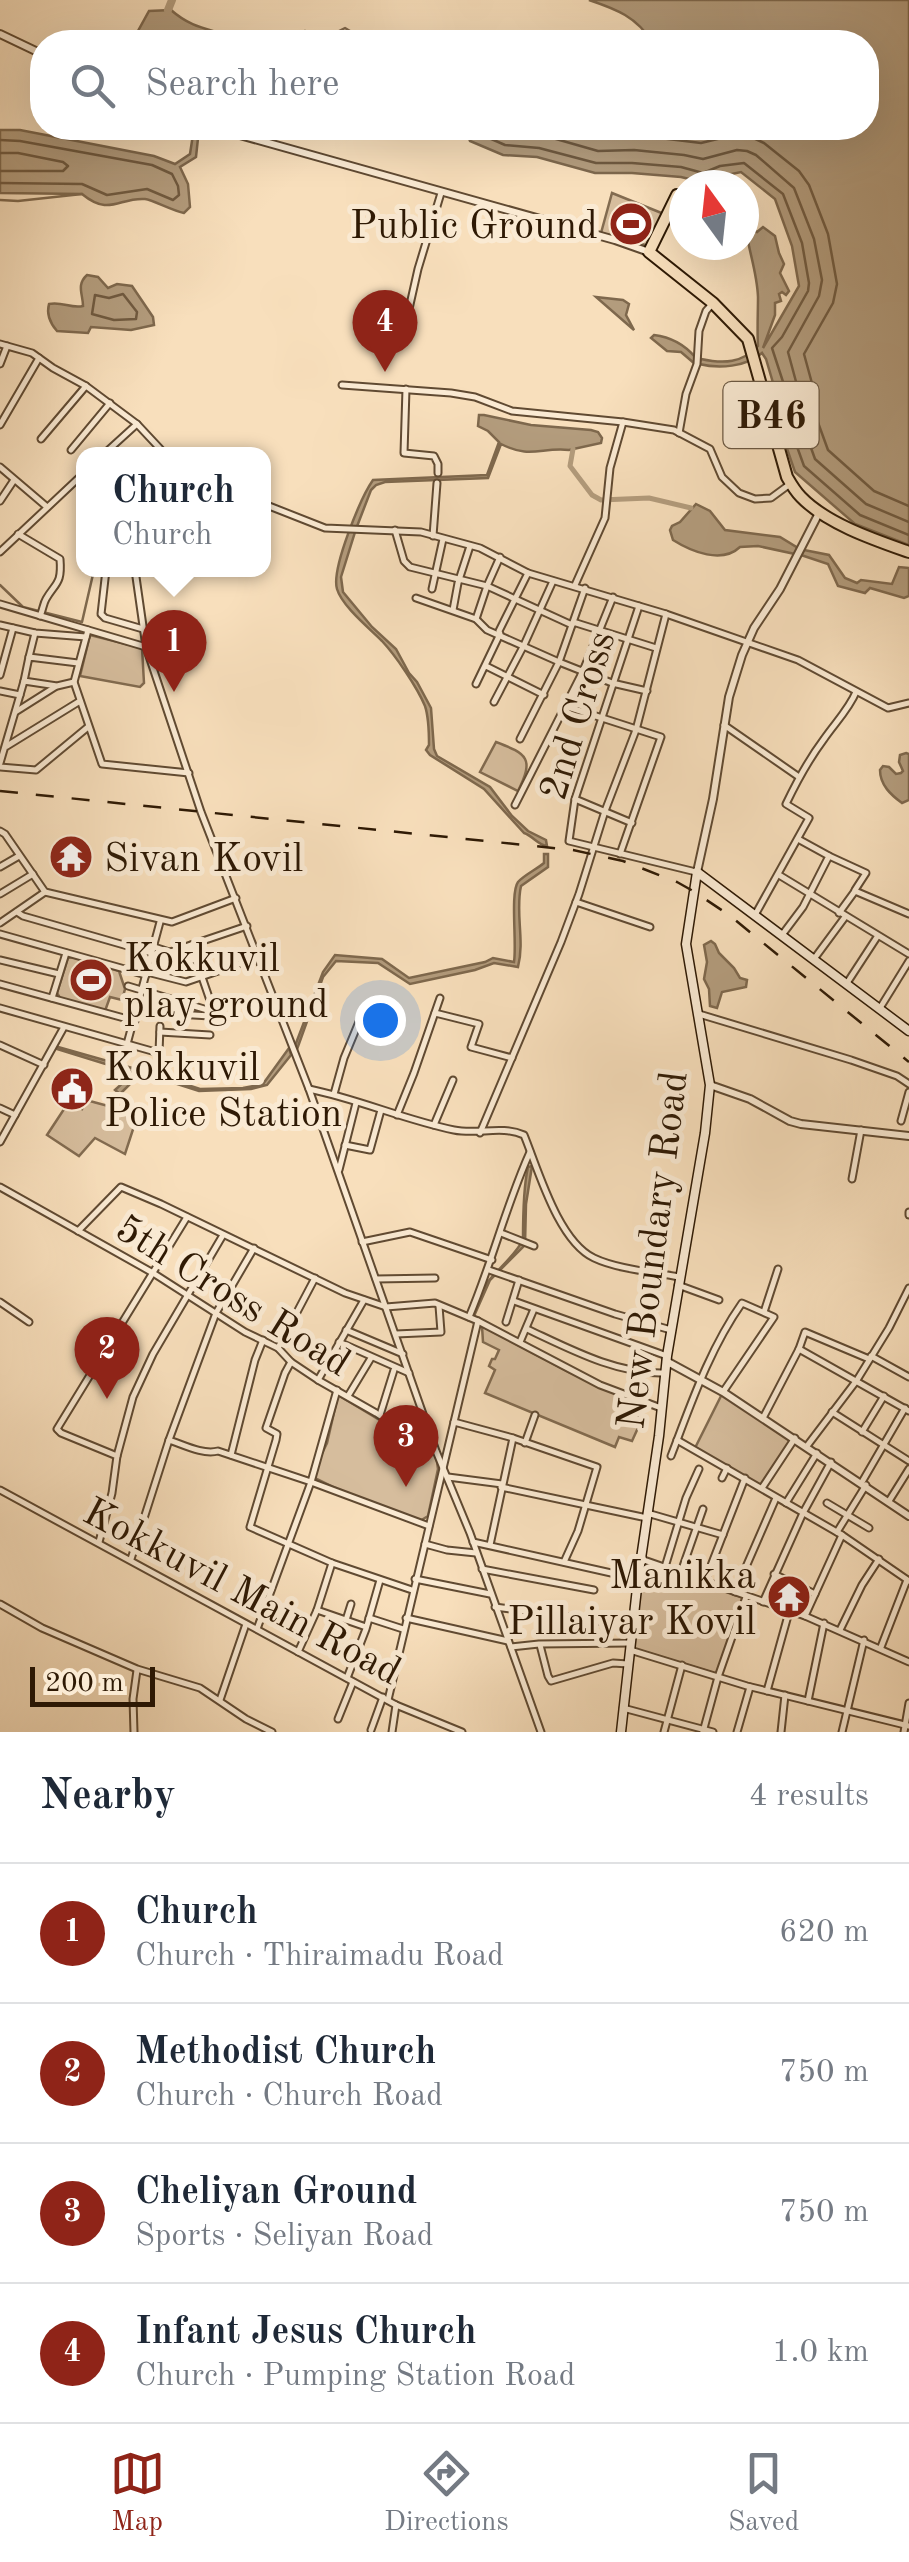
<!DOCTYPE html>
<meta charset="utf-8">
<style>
:root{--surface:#fff;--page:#f6f6f7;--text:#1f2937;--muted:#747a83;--line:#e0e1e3;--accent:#8f2418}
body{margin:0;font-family:"Old Standard TT",serif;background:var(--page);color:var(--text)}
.compass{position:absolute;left:669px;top:170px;width:90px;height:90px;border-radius:50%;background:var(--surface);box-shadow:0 10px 40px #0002;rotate:345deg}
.scale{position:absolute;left:30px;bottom:25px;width:125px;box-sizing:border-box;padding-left:10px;border:5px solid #2e1904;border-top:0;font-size:28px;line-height:35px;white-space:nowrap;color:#2e1904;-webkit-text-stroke:8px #faead3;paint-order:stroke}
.you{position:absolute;left:380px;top:1020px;width:35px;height:35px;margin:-25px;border:8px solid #fff;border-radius:50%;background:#1a73e8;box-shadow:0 0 0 15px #1a73e833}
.badge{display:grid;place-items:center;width:65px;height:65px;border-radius:50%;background:var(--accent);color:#fff;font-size:32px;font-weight:700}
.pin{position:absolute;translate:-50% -82px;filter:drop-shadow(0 2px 5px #0008)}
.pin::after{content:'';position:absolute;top:52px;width:35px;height:30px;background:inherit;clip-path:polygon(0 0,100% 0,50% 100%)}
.popup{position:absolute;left:76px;top:447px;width:195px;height:130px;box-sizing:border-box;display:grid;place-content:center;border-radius:20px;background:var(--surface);filter:drop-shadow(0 2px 8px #0005);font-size:32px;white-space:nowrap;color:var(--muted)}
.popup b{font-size:38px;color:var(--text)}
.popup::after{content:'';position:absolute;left:50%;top:100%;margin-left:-20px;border:20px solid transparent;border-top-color:var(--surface)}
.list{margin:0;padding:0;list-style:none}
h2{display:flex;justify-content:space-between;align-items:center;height:130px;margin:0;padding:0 40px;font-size:42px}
h2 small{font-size:32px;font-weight:400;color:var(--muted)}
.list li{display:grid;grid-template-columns:65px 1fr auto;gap:30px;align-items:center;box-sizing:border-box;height:140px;padding:0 40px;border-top:2px solid var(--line)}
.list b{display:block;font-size:38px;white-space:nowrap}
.list p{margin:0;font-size:32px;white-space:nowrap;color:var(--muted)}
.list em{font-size:32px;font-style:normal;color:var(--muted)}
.icon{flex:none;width:55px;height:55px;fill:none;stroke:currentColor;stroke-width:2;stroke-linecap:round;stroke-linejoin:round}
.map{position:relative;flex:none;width:909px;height:1732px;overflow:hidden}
.search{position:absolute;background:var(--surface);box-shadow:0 10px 40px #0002;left:30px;right:30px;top:30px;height:110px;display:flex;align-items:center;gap:25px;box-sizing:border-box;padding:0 35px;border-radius:40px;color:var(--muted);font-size:38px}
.sheet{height:690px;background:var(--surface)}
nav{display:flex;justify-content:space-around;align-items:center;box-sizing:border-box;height:140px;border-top:2px solid var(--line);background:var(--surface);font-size:28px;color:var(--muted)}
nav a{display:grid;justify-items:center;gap:5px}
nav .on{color:var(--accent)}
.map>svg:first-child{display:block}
</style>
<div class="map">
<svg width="909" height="1732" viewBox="0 0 909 1732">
<rect width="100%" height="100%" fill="#f8dfbc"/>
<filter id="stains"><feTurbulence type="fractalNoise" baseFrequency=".002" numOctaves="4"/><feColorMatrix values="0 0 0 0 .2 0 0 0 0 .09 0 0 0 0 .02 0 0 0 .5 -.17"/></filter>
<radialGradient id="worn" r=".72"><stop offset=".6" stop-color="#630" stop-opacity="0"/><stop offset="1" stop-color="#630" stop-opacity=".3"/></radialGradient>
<g fill="#d6bd9d" stroke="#826b50" stroke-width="2.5">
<path d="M612 193 664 214 649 246 601 233Z"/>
<path d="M90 635 142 648 144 683 140 687 80 676Z"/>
<path d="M496 742C528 754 534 759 518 791L480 772Z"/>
<path d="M72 957 119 971 125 989 122 1000 110 997 105 1011 60 998 57 993 68 958Z"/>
<path d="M86 1100 138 1114 125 1154 95 1138 79 1156 47 1135 68 1103 82 1109Z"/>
<path d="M482 1326 569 1372 622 1395 617 1405 642 1419 632 1441 619 1437 615 1447 485 1393 495 1370 489 1366 492 1359H495L499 1350 483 1342Z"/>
<path d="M722 1394 792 1439 762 1487 695 1448Z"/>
<path d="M338 1395 436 1454 438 1469 428 1516 420 1521 368 1504 311 1476 327 1443Z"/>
<path d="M650 1564 744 1598 717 1674 632 1648 643 1568 645 1565Z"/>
</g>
<g fill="#b39c7d" stroke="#7e684d" stroke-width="2.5">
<path d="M589 0H909V545L855 524 795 472 772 405 771 398 776 393 766 359 762 353C746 367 719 369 699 364L701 359C724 364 742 363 758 346 757 329 758 313 758 297 757 267 744 240 744 209L751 230 757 232 763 227 775 236 779 253 784 264 780 273 789 291 786 295 782 292 779 294 781 301 775 303V315L763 348 799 286 792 246 775 199 741 172 722 176 706 183 681 177 632 173H595L537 157 503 155 470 141 465 128H866V42H652C637 17 616 9 589 0Z"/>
<path d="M171 10C196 32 215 28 243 42H135L138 31 149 11Z"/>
<path d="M305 31 320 36 327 42H244C264 34 284 37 305 31Z"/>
<path d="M194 128 199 129 196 157 180 167 188 184 190 207 184 213C173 211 153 200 145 199 119 197 110 217 82 194L0 193V130H20L154 156 175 164 190 154Z"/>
<path d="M87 275 98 277 108 288 117 284 132 286 153 317 154 325 131 330 91 327 88 333 57 331C50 323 46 315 49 304 62 301 71 309 83 306 83 294 76 285 87 275Z"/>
<path d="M596 297 623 300 629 304 626 315 634 330Z"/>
<path d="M654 335C670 337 684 344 695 357V364L681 352 667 351 651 338Z"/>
<path d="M479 415H484L531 425 591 430 598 432 602 438 601 443 569 450C541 447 530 459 501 444L488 478 385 482 376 485 371 490 356 529 341 577 343 592 372 627 396 649 409 673 417 682 431 708 434 749 437 756 490 787 512 816 528 831 546 840 547 846C538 845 533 836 524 833L484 789 430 755 426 750 429 745C429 732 429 718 425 706 417 687 396 656 382 641 369 628 342 606 337 589 331 569 361 497 373 480L487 475 499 442 488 431 478 426Z"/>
<path d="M696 504 710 511 725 530 780 537 798 548 795 554 758 546 740 547C722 564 692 552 673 540L670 530 672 526 680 522Z"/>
<path d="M804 550 829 555 845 578 857 583 861 580 892 584 899 567 909 568V596L904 598 870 588 865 593 838 586 828 564 801 555Z"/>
<path d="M906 753 909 754V800L902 803C891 795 880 785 880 770L883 766 889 767 896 774 901 773 903 771 899 762 900 755Z"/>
<path d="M544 854H548V867L521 886C515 913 525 940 518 967L494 963 475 970 410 984 378 963 336 961 323 977 296 1052 295 1046 323 972 335 955 382 959 409 978 485 962 493 958 514 962C517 943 510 893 518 882 524 875 537 869 544 863Z"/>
<path d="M711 941 715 944 719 953 734 968 740 978 747 980 746 987 722 992 717 1008 710 1006 709 989 704 979 707 962 704 945Z"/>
<path d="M58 1047 132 1068 142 1074 166 1078 200 1089 243 1088 263 1084 289 1048 291 1055 267 1085 251 1089 199 1091 171 1082 145 1077 133 1081 120 1094 115 1090 128 1078 138 1074 57 1049Z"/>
<path d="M532 1166 526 1204 525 1245 490 1280 474 1316C477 1279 507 1269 523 1240 523 1218 523 1188 528 1167Z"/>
</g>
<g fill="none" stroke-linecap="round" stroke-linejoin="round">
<g stroke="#705a40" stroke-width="2.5">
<path d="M476 128 480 134 505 145 539 148 596 163H632L681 167 703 173 720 166 744 163 783 194 802 243 809 283 808 291 782 337 772 348 786 391 782 405 804 466 860 515 909 535"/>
<path d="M496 128 509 133 542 135 598 151 634 150 684 155 703 159 737 150 747 151 756 155 794 188 814 239 822 280 819 296 788 352 798 389 796 406 815 459 866 504 909 522"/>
<path d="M570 128 600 136 635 135 701 143 734 135H747L764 143 799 171 809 185 828 234 837 284 833 303 804 354 813 387 812 406 828 450 874 491 909 506"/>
<path d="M0 140 20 141 152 165 172 174 178 186 179 195 173 200 147 189 107 195 82 184 0 183"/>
<path d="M0 153H18L63 162 68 166 63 171H0"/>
<path d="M123 294 137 312 136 319 114 320 92 314 95 295 109 298Z"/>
</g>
<g stroke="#7e684d" stroke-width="2.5">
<path d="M332 42 333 34 345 28 350 31 357 42"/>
<path d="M0 200 18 201 82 194"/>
<path d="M0 585 23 607 82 622 94 570"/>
</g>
<path stroke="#b39c7d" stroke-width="5" d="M573 449 570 466 592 495 601 500 649 498 691 508"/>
<path stroke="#b39c7d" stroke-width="8" d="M168 10 172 0"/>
<defs>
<g id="minor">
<path d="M402 340 418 269 441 193"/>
<path d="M0 344 32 353 53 368 86 386 137 424 165 454"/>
<path d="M0 364 7 346"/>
<path d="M342 385 451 393 475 397 512 411 623 422 674 430 710 449 722 477 739 493 755 499 771 498 790 484"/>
<path d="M406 389 404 453 434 456 438 464V473"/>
<path d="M0 425 39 358"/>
<path d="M679 433 686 394 697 364 699 331 706 311 713 303"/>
<path d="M41 439 86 386"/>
<path d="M71 450 110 403"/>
<path d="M104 454 137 424"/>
<path d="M0 467 47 507"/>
<path d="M0 501 14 480"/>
<path d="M264 504 325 528 421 532 480 548 528 573 666 614 798 660 888 708 909 703"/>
<path d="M83 521 84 520"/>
<path d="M395 530 404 561 410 567 487 586 572 625"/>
<path d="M18 534 60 559C62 584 56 582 46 599 43 604 43 610 40 616"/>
<path d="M433 536 437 483"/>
<path d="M0 552 84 473"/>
<path d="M106 570 101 614 105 618 143 629"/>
<path d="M135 570 146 647 201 812 309 1089 436 1451 470 1533 541 1732"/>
<path d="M575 585 605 518 610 468 623 422"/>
<path d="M432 589 443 539"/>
<path d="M416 598 476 619 487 630 559 662 612 683 647 691"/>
<path d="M0 604 146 647"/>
<path d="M639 606 575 799 569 841 696 872"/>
<path d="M453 610 458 583 470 546"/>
<path d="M476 619 487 586 500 557"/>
<path d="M573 622 656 648"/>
<path d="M0 625 35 633 86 637"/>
<path d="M88 630 74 682 102 764 189 773"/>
<path d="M29 657 35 633"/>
<path d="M486 666 544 695"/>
<path d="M0 675 13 628"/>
<path d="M24 681 29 657 78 663"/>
<path d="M476 684 500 634 499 631 528 573"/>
<path d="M0 691 20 695 0 763"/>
<path d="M20 695 24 681 57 686 74 682"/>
<path d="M494 702 524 645 553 581"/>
<path d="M568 707 661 737 620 854"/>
<path d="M17 711 55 687"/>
<path d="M724 725 799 777"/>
<path d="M520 739 559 662 585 588"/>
<path d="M7 746 80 701"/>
<path d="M0 767 36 770 88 727"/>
<path d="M575 799 632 823"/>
<path d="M515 805 583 671 613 597"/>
<path d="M0 831 5 834 45 892 172 922 236 898"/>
<path d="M829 856 866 873 855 890"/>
<path d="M0 867 19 856"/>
<path d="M779 875 909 954"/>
<path d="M0 894 33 874"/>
<path d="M576 902 650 927"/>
<path d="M17 912 23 916 152 953"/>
<path d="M839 913 855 891 909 914"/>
<path d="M755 915 809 818 786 804C797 781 809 759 824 739 835 723 849 709 856 692"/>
<path d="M0 923 45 892"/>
<path d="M0 934 146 975"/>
<path d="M782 935 803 907 829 856 798 839"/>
<path d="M191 945 214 1012"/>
<path d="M154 947 194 960"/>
<path d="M170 952 247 926"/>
<path d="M814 959 845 917"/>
<path d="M0 960 59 974"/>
<path d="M147 972 186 982 259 957"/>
<path d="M847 983 877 937"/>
<path d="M0 984 135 1021"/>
<path d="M128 986 214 1012"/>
<path d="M52 998 66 953"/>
<path d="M0 1008 159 1053 160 1026"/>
<path d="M880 1008 909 961"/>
<path d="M161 1013 210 1016 214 1012"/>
<path d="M435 1013 479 1024 471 1047 512 1058"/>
<path d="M699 1014 851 1060 897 1076 909 1084"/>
<path d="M160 1032 210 1035"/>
<path d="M127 1044 160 922"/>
<path d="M0 1045 44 1065"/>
<path d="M309 1089C358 1099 405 1120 454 1130 478 1135 501 1125 524 1135 538 1169 558 1241 594 1258 617 1269 653 1272 679 1277"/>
<path d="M334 1094 344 1058 361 1017"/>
<path d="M0 1108 15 1115"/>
<path d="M397 1115 414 1073 440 998"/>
<path d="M901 1121 909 1092"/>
<path d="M434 1125 453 1080"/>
<path d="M480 1133 561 942 579 894 605 811 636 730 666 614"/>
<path d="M0 1142 64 1027"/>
<path d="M345 1145 370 1150 381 1110"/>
<path d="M339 1170 356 1103"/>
<path d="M852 1179 861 1130"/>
<path d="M0 1187 153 1273 245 1332 278 1348 291 1362 318 1380 376 1413 434 1450"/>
<path d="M909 1212V1215"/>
<path d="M78 1231 121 1187 161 1204 345 1293 386 1307 435 1303 478 1321 600 1385 661 1408"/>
<path d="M501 1233 534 1246"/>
<path d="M362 1242 410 1232 492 1260"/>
<path d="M489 1270 615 1314 671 1330"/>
<path d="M376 1279 435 1278"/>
<path d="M678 1285 719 1300"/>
<path d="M514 1301 667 1356"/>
<path d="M0 1302 29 1322"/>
<path d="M764 1312 778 1269"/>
<path d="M469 1317C492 1263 506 1205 530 1152"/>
<path d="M506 1322 519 1280"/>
<path d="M527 1329C570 1349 616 1374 664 1373"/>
<path d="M346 1330 403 1354"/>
<path d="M396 1334 441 1332 439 1306"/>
<path d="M339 1342 409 1373"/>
<path d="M520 1342 534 1309"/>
<path d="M278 1348 315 1278"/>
<path d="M799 1349 909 1411"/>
<path d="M871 1356 909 1377"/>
<path d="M291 1362 285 1373 266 1428 277 1434 276 1440 250 1527 332 1563 412 1590"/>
<path d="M318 1380 364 1300"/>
<path d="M348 1396 371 1358"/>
<path d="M832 1412 909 1461"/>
<path d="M380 1415 394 1370"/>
<path d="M763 1418 799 1349 805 1332 869 1359"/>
<path d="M454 1422 513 1438 490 1545"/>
<path d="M862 1432 884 1396"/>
<path d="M513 1438 597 1467 578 1531 564 1562"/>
<path d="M169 1440C184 1445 203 1455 218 1451L311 1482 429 1526"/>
<path d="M677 1440 842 1535 909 1581"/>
<path d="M525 1443 535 1415"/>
<path d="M807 1446 857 1380 889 1328 909 1288"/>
<path d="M231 1455 255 1360 263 1340"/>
<path d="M117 1456 133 1397 153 1354 223 1235"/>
<path d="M671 1456C691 1404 709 1350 742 1303L774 1317 723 1392"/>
<path d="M448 1477 502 1484"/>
<path d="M722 1478 727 1468"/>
<path d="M862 1482 905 1408"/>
<path d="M501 1487 647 1518"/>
<path d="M762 1488 795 1438"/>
<path d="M0 1490 396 1705 462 1732"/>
<path d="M889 1501 909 1469"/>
<path d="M786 1503 817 1453"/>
<path d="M827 1503 869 1528"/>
<path d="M647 1513 723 1535"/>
<path d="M837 1532 866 1485"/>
<path d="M99 1542 112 1493 117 1456 61 1433 57 1429 187 1217"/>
<path d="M473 1542 638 1579"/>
<path d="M425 1544 447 1550 476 1553"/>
<path d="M131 1559 169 1440 216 1313 254 1248"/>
<path d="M641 1559 805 1616 909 1662"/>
<path d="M665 1567 686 1498 699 1469"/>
<path d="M482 1569 594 1590"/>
<path d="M681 1572 703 1509"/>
<path d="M774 1574 815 1594"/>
<path d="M415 1579 490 1594"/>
<path d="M705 1581 745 1478"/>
<path d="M735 1592 776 1498"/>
<path d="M763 1602 803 1513 831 1462"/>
<path d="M0 1604 42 1628 137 1669 200 1688 246 1719 272 1732"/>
<path d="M495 1607 632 1626"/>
<path d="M317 1610 366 1627"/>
<path d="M805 1616 842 1535"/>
<path d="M369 1618 403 1629"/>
<path d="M406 1618 508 1641"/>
<path d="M346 1620 351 1604"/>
<path d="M257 1629 311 1482 337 1390"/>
<path d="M840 1630 862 1585 879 1559"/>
<path d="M540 1645 548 1676 551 1681 613 1663 628 1664"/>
<path d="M511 1647 539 1644 630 1643"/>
<path d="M881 1647 907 1580"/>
<path d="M630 1650 747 1686 909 1726"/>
<path d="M298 1652 317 1610 332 1563"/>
<path d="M354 1657 393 1673"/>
<path d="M347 1678 366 1629 380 1580"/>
<path d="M767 1691 789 1612"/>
<path d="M220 1700 246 1624"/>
<path d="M388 1700 478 1321"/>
<path d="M808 1701 824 1623"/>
<path d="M623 1708 713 1732"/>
<path d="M338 1719 353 1682"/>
<path d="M371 1730 383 1697"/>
<path d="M134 1732 133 1699 137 1670"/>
<path d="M392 1732 396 1705"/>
<path d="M664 1732 682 1665"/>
<path d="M703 1732 718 1677 746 1597"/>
<path d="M737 1732 750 1687"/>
<path d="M781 1732 785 1695"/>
<path d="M842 1732 864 1640"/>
<path d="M904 1732 909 1703"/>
</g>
<g id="tertiary">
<path d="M0 34 42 54"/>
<path d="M215 128 615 240 649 252"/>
<path d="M697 872 713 799 729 697 742 655 754 628 780 589 819 513"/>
<path d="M710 1085 750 1099 790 1121 801 1124 909 1136"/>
<path d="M666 1361 723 1392 909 1516"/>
</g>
<path id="secondary" d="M621 1732 638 1579 659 1436 667 1356 705 1133 710 1085 686 944 697 872 909 1031"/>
<path id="primary" d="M677 195 649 252 713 303 748 339 787 477C791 484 796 492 801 497 827 524 875 540 909 552"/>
</defs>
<use href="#minor" stroke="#604a32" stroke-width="9"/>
<use href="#tertiary" stroke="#604a32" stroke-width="10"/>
<use href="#secondary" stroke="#2e1904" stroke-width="11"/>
<use href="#primary" stroke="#2e1904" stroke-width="14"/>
<use href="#minor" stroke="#faead3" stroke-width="5"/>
<use href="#tertiary" stroke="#faead3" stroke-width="6"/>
<use href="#secondary" stroke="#faead3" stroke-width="8"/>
<use href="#primary" stroke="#f8dfbc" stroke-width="10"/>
<path stroke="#2e1904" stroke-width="2.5" stroke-dasharray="18 18" stroke-linecap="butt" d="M0 791 573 850 623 861 677 882 693 891 729 915 909 1062"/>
</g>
<defs>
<symbol id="stadium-disc" viewBox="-11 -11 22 22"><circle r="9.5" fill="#8f2418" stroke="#faead3"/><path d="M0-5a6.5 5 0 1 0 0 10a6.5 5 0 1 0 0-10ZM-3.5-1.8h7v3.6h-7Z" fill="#fff"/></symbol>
<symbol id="temple-disc" viewBox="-11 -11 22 22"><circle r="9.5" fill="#8f2418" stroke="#faead3"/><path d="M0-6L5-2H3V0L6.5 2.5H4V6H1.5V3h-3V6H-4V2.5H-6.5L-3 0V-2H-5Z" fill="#fff"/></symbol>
<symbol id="civic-disc" viewBox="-11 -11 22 22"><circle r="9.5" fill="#8f2418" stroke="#faead3"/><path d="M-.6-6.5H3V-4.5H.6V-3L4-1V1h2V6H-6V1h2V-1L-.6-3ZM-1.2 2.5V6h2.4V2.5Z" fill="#fff"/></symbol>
</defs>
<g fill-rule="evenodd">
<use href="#stadium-disc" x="606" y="199" width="50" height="50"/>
<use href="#temple-disc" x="46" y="832" width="50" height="50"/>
<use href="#stadium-disc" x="66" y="955" width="50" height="50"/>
<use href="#civic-disc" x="47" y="1064" width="50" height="50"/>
<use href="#temple-disc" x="764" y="1572" width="50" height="50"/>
</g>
<g text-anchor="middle" stroke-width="10" stroke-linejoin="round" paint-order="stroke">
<rect fill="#faead3" stroke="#6b5842" stroke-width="2.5" x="723.5" y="382" width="95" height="66" rx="8"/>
<g font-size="38" font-weight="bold" fill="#2e1904">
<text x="771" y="428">B46</text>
</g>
<g font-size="40" fill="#2e1904" stroke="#faead3" text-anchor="start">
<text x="598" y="238" text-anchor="end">Public Ground</text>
<text x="104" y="871">Sivan Kovil</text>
<text x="124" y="971">Kokkuvil<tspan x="124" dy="46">play ground</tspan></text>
<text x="104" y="1080">Kokkuvil<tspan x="104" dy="46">Police Station</tspan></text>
<text x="756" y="1588" text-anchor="end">Manikka<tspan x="756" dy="46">Pillaiyar Kovil</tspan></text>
</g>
<g font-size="40" fill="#2e1904" stroke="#faead3">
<text transform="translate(576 715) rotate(-73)" y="14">2nd Cross</text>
<text transform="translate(651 1250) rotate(-83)" y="14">New Boundary Road</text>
<text transform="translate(234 1294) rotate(32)" y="14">5th Cross Road</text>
<text transform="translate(243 1590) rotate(28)" y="14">Kokkuvil Main Road</text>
</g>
</g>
<rect width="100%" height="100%" filter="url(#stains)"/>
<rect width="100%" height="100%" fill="url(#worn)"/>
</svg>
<svg class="compass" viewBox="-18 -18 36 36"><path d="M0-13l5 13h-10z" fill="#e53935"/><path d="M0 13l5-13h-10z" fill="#747a83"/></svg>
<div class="scale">200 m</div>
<div class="you"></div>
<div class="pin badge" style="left:174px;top:692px">1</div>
<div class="popup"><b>Church</b>Church</div>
<div class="pin badge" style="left:107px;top:1399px">2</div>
<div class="pin badge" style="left:406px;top:1487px">3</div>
<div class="pin badge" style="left:385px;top:372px">4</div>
<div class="search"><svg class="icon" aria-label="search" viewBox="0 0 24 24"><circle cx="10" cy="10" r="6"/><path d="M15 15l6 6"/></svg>Search here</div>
</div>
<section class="sheet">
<h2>Nearby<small>4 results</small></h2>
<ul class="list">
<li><span class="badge">1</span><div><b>Church</b><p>Church · Thiraimadu Road</p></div><em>620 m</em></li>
<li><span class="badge">2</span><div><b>Methodist Church</b><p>Church · Church Road</p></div><em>750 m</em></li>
<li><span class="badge">3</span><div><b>Cheliyan Ground</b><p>Sports · Seliyan Road</p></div><em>750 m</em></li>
<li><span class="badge">4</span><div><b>Infant Jesus Church</b><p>Church · Pumping Station Road</p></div><em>1.0 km</em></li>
</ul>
</section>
<nav>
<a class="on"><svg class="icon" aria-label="map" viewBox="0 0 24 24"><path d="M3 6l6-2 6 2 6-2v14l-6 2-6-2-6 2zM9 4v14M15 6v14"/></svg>Map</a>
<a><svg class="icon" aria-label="directions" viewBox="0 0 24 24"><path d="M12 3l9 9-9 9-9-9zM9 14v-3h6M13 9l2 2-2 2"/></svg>Directions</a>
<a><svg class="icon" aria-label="saved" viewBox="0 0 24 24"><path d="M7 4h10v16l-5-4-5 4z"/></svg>Saved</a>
</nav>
